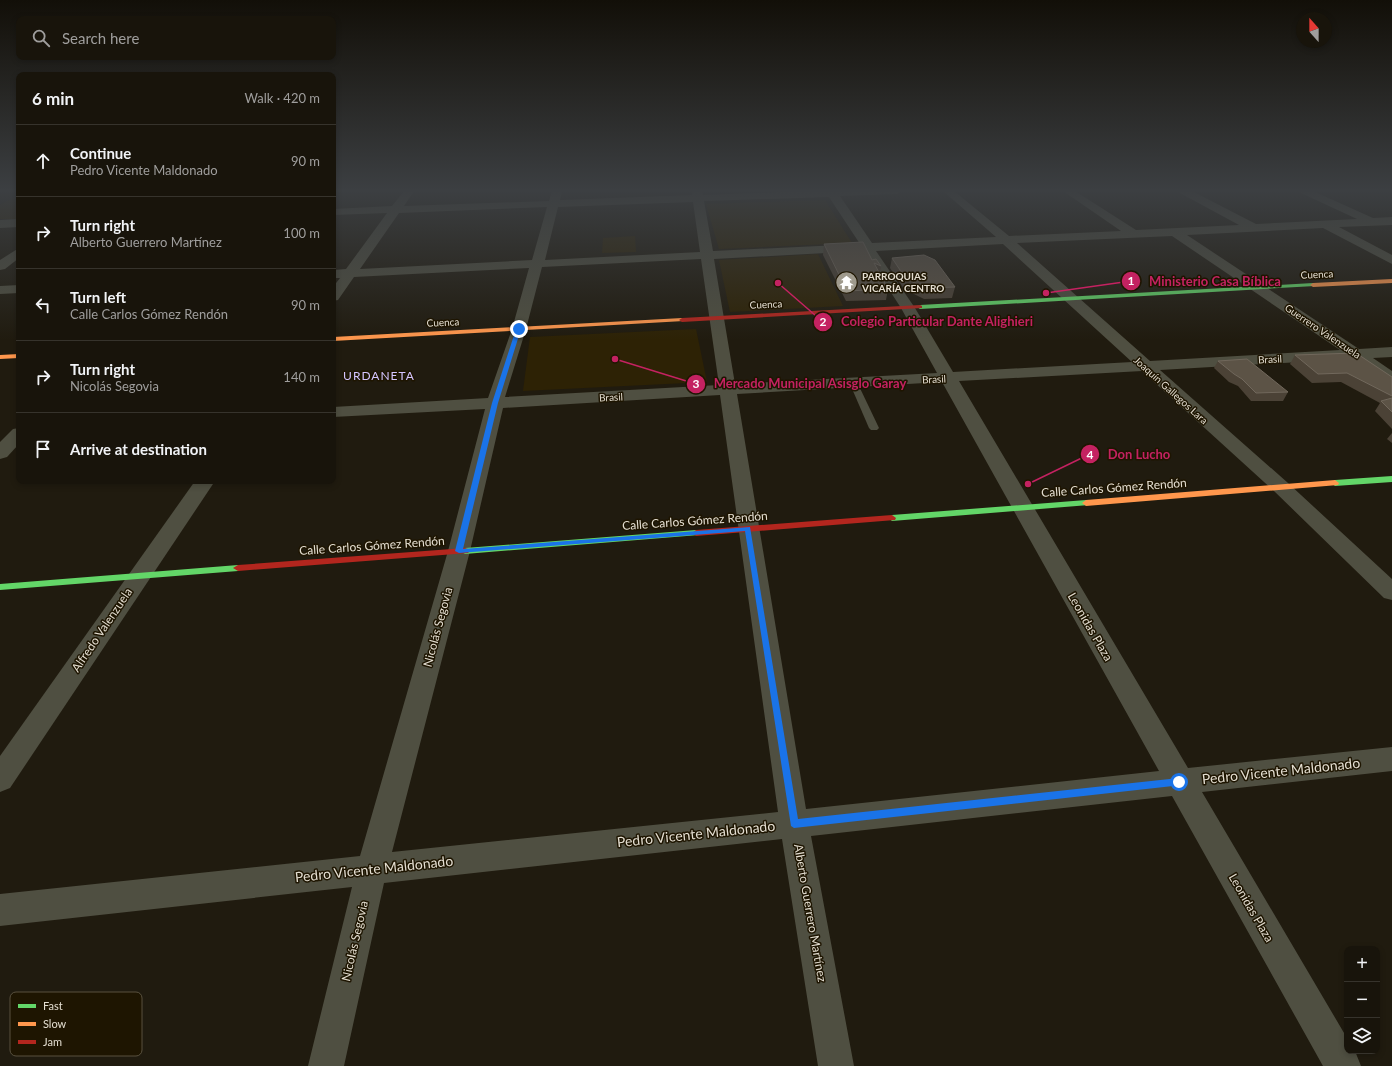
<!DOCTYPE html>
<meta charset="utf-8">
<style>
:root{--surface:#18140b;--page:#252119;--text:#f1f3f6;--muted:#9f9e9d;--line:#36332c}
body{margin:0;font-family:Lato,sans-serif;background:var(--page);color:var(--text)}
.controls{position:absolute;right:12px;bottom:12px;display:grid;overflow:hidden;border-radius:8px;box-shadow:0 2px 6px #0003}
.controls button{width:36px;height:36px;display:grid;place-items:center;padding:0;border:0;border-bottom:1px solid var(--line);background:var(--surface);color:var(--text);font:20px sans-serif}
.compass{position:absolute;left:1296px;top:12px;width:36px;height:36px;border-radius:50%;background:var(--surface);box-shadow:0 2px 6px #0003;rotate:339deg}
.stop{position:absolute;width:12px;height:12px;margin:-9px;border:3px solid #1a73e8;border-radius:50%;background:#fff}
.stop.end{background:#1a73e8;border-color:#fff;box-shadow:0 1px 4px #0008}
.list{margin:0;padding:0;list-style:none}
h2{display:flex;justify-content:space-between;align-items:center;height:52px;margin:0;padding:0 16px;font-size:17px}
h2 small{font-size:13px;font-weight:400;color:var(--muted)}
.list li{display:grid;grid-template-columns:26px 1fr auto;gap:12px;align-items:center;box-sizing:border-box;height:72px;padding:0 16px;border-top:1px solid var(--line)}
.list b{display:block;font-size:15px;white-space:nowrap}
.list p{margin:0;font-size:13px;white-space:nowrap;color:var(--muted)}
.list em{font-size:13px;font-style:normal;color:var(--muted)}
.icon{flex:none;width:22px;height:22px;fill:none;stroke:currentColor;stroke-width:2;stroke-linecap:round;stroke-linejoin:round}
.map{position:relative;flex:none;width:1392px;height:1066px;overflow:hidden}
.search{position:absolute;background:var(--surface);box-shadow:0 2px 6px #0003;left:16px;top:16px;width:320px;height:44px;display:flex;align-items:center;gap:10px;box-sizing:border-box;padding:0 14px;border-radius:8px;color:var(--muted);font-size:15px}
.panel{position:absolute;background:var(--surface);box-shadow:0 2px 6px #0003;left:16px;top:72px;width:320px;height:412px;border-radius:8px}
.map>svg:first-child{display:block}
</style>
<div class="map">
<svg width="1392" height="1066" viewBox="0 0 1392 1066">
<rect width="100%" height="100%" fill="#201b0f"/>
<g fill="#2d2205">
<path d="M16 196H19V219H0V205Z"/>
<path d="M825 200 852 243 719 249 706 204Z"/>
<path d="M635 236 636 252 602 253 603 238Z"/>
<path d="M818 254 843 306 730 312 719 260Z"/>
<path d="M696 329 707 382 523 391 530 337Z"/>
</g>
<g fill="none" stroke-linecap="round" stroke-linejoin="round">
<path fill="#4f4f41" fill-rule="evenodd" d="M854 381 858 384 879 428 877 430H871L869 428 850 384Z"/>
<g fill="#4f4f41" fill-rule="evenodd">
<path d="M404 191H414L404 206 549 201 552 191H562L560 200 692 195V191H702L703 195 814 191H902L897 194 840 196 872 243 996 237 943 191H954L1009 236 1121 231 1063 191H1075L1136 230 1239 225 1180 193 1179 191H1192L1256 224 1357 219 1301 193 1300 191H1313L1373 218 1392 217V225L1339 227 1392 255V264L1323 228 1187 235 1359 349 1392 347V357L1373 358 1392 371V383L1386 381 1353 359 1160 370 1288 483 1392 579V600L1384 598 1274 491 1142 371 959 381 1188 768 1392 747V771L1202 792 1347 1038V1051H1355L1361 1066H1323L1172 796 811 836 854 1066H818L782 839 384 883 344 1066H308L352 887 0 926V894L360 856 448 551 485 409 333 417V407L488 398 512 329 529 268 354 277 338 300 333 301V287L340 278H333V270L346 269 387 213 333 215V209L392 206ZM829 197 860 244 713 251 704 201ZM693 202 700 252 545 260 558 207ZM547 207 532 260 360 269 399 213ZM1172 236 1340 350 1150 361 1017 243ZM1003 244 1132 362 953 372 915 308 876 251ZM864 251 901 308 937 373 735 384 714 259ZM701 259 719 385 505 397 526 329 542 267ZM942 382 1159 771 806 809 737 394ZM720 395 778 812 392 852 470 551 503 408Z"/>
<path d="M19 219V227L0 228V220Z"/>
<path d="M19 248V258L5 269 0 270V260Z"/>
<path d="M19 285V293L0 294V286Z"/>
<path d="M19 428V444L7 457 0 459V442L13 429Z"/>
<path d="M195 481H215L10 788 0 792V756Z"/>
</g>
<g fill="#63d668" fill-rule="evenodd">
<path d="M1313 283 1315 284V286L920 309 917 307 920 305Z"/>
<path d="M1392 476V482L1335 486 1331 483 1335 480Z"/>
<path d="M1086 500 1089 501 1090 503 1089 505 892 521 888 518 892 515Z"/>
<path d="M696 530 700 533 699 535 465 554 460 551 465 548Z"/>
<path d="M238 565 243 568 238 571 0 590V584Z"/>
</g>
<g fill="#ff974d" fill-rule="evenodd">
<path d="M1392 279V283L1313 287 1310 285 1313 283Z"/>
<path d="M682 318 684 319V321L333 341V337Z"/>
<path d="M19 354V358L0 359V355Z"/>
<path d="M1335 480 1339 483 1338 485 1086 506 1082 503 1086 500Z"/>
</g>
<g fill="#b3261e" fill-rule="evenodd">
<path d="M920 305 922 306V308L682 322 679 320 682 318Z"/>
<path d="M892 515 896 518 895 520 696 536 692 533 696 530Z"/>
<path d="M465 548 468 549 470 551 468 553 238 571 233 568 238 565Z"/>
</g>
</g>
<g fill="#4b4236">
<path d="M824 244 872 260 881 266 880 273 888 289 886 300 846 301 823 255Z"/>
<path d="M892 258 955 287 952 298 924 299 904 289 890 268Z"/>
<path d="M1295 355 1385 373 1392 377V429L1375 411 1380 403 1341 382 1312 383 1290 364Z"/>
<path d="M1218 361 1288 392 1283 401H1251L1238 386 1229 382 1214 368Z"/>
<path d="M1392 433V443L1387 439Z"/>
</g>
<g fill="#5c5346" stroke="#71685c">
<path d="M863 242 872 260 876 259 881 266 874 263 888 289 847 291 824 244Z"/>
<path d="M924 255 935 260 955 287 926 288 906 279 892 258Z"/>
<path d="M1356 353 1392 377V396L1347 373 1318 374 1295 355Z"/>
<path d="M1247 359 1288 392 1256 393 1242 379 1234 374 1218 361Z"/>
<path d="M1392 398V412L1381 401Z"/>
</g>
<linearGradient id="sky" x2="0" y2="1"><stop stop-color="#120f08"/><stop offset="0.56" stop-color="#3c3f42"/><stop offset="1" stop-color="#3c3f42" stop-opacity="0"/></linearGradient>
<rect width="1392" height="340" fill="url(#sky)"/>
<path fill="#1a73e8" d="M519 327 521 329 498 403 463 549 750 527 798 819 1179 778 1182 779V785L794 828 791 826 745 531 459 553 455 551 492 403 516 329Z"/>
<defs>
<symbol id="temple-disc" viewBox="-11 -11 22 22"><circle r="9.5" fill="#9f9a8d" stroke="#1e1501"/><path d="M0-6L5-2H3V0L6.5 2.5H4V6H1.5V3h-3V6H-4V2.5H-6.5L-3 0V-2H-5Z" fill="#fff"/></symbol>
</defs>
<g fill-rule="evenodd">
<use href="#temple-disc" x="834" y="270" width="25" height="25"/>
</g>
<g text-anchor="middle" stroke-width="3" stroke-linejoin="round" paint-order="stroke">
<g font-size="10" fill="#e4ded1" stroke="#1e1501">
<text transform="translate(1317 274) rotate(-3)" y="4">Cuenca</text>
<text transform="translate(766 304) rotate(-3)" y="4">Cuenca</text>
<text transform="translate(443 322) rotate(-3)" y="4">Cuenca</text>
<text transform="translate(1323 331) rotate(34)" y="4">Guerrero Valenzuela</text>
<text transform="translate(1270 359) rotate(-3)" y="4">Brasil</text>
<text transform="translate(934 379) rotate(-3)" y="4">Brasil</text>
<text transform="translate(1171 390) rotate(42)" y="4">Joaquín Gallegos Lara</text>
<text transform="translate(611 397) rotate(-3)" y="4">Brasil</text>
</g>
<g font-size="10" font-weight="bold" fill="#e4ded1" stroke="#1e1501" text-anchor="start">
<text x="862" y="280">PARROQUIAS<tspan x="862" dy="12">VICARÍA CENTRO</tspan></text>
</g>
<g font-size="12" letter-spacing="1" fill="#d4c5ff" stroke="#1e1501">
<text x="379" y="380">URDANETA</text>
</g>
<g font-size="12" fill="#e4ded1" stroke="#1e1501">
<text transform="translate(1114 488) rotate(-4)" y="4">Calle Carlos Gómez Rendón</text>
<text transform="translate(695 521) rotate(-4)" y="4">Calle Carlos Gómez Rendón</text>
<text transform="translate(372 546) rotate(-4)" y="4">Calle Carlos Gómez Rendón</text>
<text transform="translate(438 627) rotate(-75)" y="4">Nicolás Segovia</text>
<text transform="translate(1090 627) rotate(60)" y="4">Leonidas Plaza</text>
<text transform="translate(102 630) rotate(-56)" y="4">Alfredo Valenzuela</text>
<text transform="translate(1251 908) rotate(60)" y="4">Leonidas Plaza</text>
<text transform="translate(810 913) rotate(80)" y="4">Alberto Guerrero Martínez</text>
<text transform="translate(355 941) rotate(-77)" y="4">Nicolás Segovia</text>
</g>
<g font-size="14" fill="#e4ded1" stroke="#1e1501">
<text transform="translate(1281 771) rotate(-6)" y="5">Pedro Vicente Maldonado</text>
<text transform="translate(696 834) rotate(-6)" y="5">Pedro Vicente Maldonado</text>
<text transform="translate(374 869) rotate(-6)" y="5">Pedro Vicente Maldonado</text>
</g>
</g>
<rect x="10" y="992" width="132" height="64" rx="6" fill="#1e1501" stroke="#59513f" stroke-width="1"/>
<rect x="18" y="1004" width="18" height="4" fill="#63d668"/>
<rect x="18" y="1022" width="18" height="4" fill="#ff974d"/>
<rect x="18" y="1040" width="18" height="4" fill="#b3261e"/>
<g font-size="11" fill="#e4ded1">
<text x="43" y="1010">Fast</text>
<text x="43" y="1028">Slow</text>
<text x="43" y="1046">Jam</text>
</g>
<path fill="none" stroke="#c42261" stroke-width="1.5" d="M1046 293L1131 281M778 283L823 322M615 359L696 384M1028 484L1090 454"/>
<g fill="#c42261" stroke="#1e1501" stroke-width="1.5">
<circle cx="1046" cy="293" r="4"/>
<circle cx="778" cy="283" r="4"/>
<circle cx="615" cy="359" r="4"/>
<circle cx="1028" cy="484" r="4"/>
<circle cx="1131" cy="281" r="10"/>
<circle cx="823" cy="322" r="10"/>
<circle cx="696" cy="384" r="10"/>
<circle cx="1090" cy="454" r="10"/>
</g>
<g font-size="12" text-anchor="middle" font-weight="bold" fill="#fff">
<text x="1131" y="285">1</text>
<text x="823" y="326">2</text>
<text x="696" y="388">3</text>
<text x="1090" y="459">4</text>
</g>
<g font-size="13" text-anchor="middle" font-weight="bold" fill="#c42261" stroke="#1e1501" stroke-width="3" stroke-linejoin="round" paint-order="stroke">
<text x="1215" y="286">Ministerio Casa Bíblica</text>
<text x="937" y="326">Colegio Particular Dante Alighieri</text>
<text x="810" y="388">Mercado Municipal Asisglo Garay</text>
<text x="1139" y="459">Don Lucho</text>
</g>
</svg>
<div class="controls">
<button>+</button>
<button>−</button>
<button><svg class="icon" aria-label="layers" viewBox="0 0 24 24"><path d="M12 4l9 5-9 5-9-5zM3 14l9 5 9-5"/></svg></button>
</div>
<svg class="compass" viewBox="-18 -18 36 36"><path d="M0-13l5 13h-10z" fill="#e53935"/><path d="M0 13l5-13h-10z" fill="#9f9e9d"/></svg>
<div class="stop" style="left:1179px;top:782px"></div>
<div class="stop end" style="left:519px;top:329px"></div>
<div class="search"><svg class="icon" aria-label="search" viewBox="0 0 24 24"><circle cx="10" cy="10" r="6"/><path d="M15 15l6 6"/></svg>Search here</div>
<section class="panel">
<h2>6 min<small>Walk · 420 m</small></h2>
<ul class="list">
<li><svg class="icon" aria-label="ahead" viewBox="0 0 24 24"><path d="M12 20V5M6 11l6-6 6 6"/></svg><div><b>Continue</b><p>Pedro Vicente Maldonado</p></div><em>90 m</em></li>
<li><svg class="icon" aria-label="right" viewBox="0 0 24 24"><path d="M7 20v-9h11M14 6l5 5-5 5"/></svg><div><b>Turn right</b><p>Alberto Guerrero Martínez</p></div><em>100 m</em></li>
<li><svg class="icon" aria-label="left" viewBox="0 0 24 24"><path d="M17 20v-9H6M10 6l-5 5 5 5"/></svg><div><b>Turn left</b><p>Calle Carlos Gómez Rendón</p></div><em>90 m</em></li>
<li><svg class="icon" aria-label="right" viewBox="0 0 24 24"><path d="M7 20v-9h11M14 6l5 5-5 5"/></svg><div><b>Turn right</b><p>Nicolás Segovia</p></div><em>140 m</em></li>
<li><svg class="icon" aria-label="arrive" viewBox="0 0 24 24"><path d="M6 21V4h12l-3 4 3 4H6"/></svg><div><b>Arrive at destination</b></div></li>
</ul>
</section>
</div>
